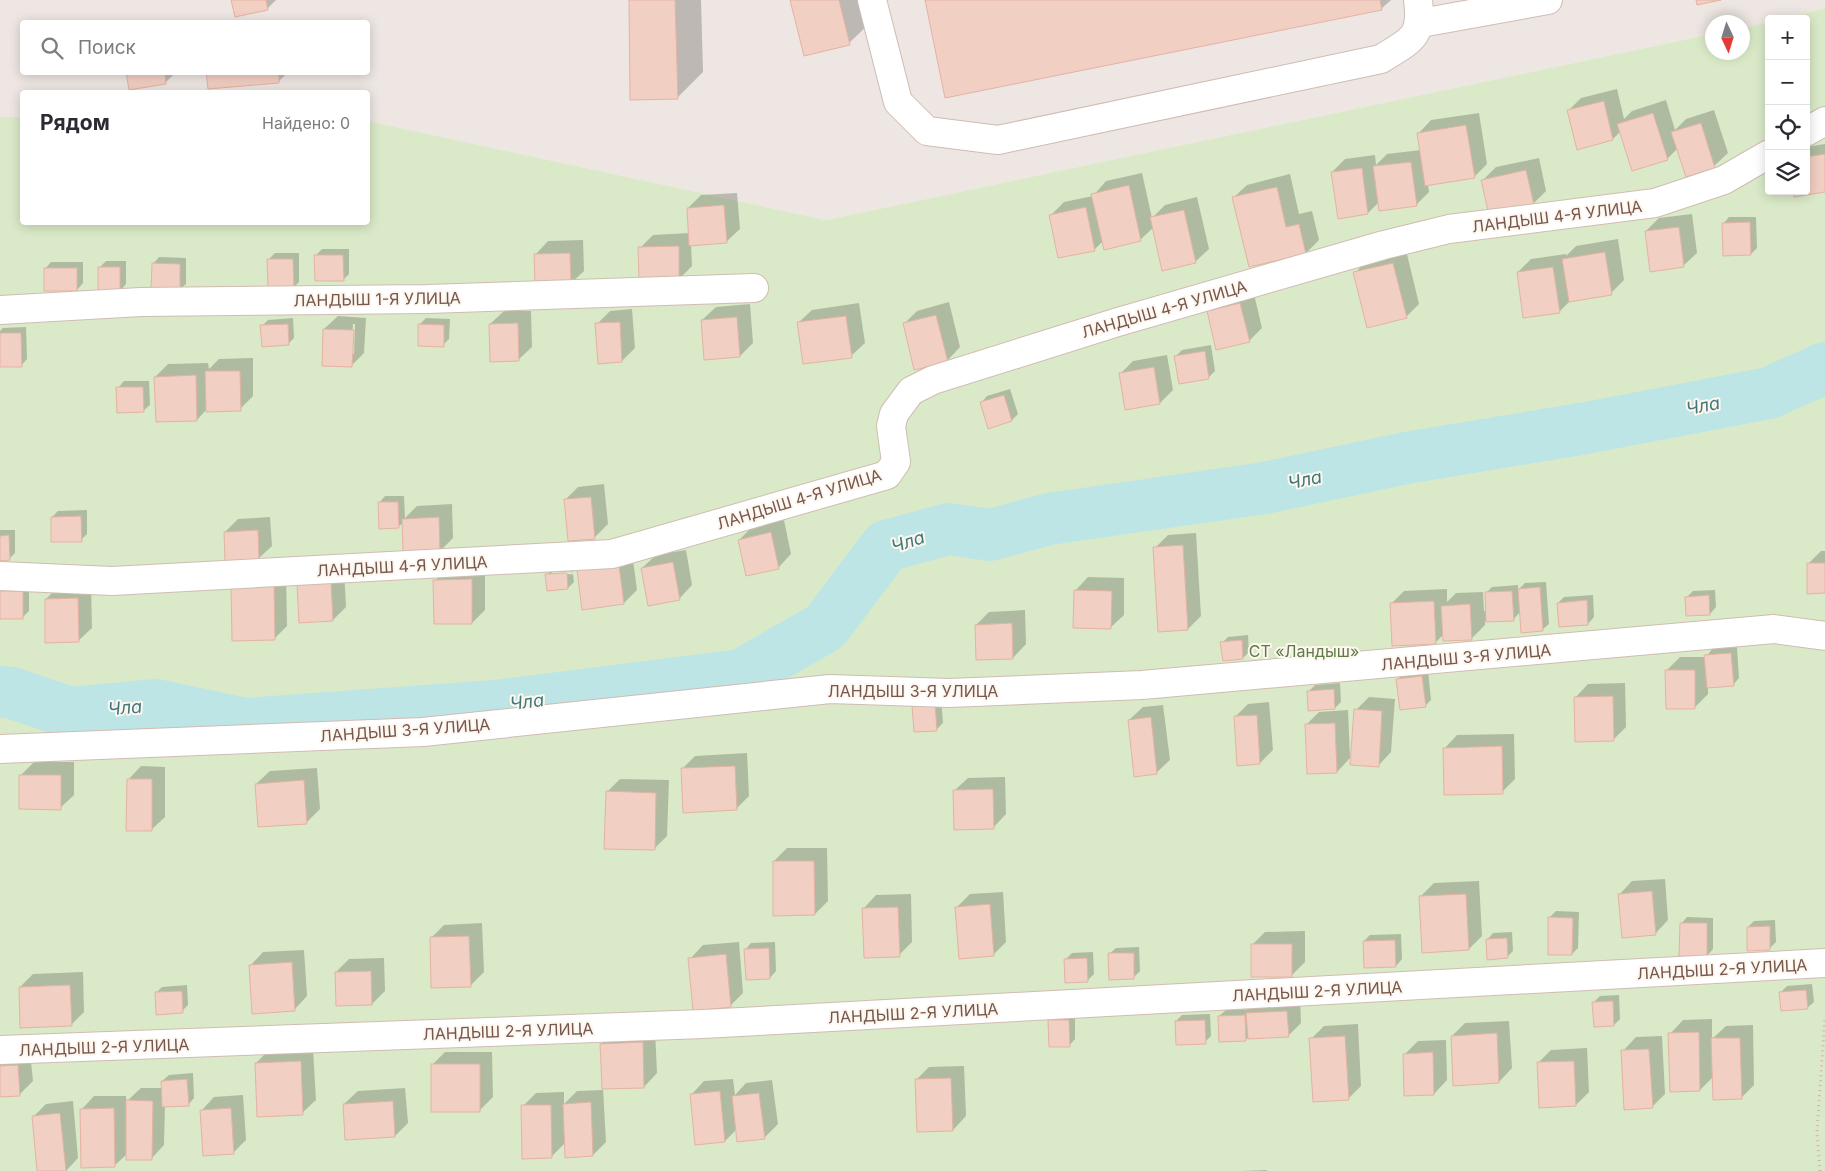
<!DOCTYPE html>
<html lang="ru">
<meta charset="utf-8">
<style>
:root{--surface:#fff;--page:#f2f2f3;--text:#2b2b33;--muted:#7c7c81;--line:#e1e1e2}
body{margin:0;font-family:Inter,sans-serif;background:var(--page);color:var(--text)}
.controls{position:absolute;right:15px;top:15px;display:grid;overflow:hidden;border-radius:5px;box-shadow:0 2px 12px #0003}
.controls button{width:45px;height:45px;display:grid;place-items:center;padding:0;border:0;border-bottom:1px solid var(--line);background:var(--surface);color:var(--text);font:25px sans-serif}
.compass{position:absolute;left:1705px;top:15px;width:45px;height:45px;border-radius:50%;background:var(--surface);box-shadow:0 2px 12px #0003;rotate:176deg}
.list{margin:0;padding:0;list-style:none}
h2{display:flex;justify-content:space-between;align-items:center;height:65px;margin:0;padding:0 20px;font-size:21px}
h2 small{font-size:16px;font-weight:400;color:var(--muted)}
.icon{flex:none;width:28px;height:28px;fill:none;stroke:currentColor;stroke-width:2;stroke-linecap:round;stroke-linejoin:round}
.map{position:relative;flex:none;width:1825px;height:1171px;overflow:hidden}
.search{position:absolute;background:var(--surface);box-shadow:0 2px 12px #0003;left:20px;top:20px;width:350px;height:55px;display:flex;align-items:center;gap:12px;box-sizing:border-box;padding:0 18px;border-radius:5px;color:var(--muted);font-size:19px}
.panel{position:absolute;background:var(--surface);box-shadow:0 2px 12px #0003;left:20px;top:90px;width:350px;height:135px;border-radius:5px}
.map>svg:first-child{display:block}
</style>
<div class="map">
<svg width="1825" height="1171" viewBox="0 0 1825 1171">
<rect width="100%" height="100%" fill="#fcf3ea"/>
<path fill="#ede6e2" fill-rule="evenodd" d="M0 0H1825V8L1784 19H1769V22L1743 28 1742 22H1712V34L826 220 368 121V92H22V117H0ZM22 22H368V72H22Z"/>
<path fill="#daeac8" d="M1825 8V1171H0V117H22V222H368V121L826 220 1712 34V52H1742L1743 28 1769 22V191H1806V19H1784Z"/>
<g fill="#0003" fill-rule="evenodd">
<path d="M233 0H276L267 9Z"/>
<path d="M630 0H701L703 72 678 97Z"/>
<path d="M792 0H863L869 24 849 43Z"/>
<path d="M926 0H1391L1381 9Z"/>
<path d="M128 72H176L166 82Z"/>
<path d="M207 72H288L279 81Z"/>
<path d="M1617 89 1624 119 1632 111 1666 100 1675 130 1686 119 1714 110 1728 153 1714 166 1678 148 1667 159 1621 131 1613 139 1568 111 1581 98Z"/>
<path d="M1479 113 1487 164 1474 177 1428 185 1429 192 1416 205 1379 202 1368 213 1332 172 1345 159 1375 155 1376 165 1387 154 1421 150 1418 134 1431 120Z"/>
<path d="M1825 144V190L1795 195 1806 191V147Z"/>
<path d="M1539 158 1546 191 1533 204 1483 180 1496 167Z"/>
<path d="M1142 173 1152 218 1165 205 1197 197 1209 249 1195 262 1154 227 1140 240 1103 241 1094 250 1051 215 1064 202 1093 196 1106 181Z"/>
<path d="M1290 174 1299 214 1312 211 1319 240 1306 253 1233 198 1247 185Z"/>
<path d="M737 193 740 229 726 242 691 244 692 266 679 279 640 248 653 235 690 233 688 208 701 195Z"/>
<path d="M1692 214 1697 253 1683 266 1646 231 1659 218Z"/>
<path d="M1729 217H1756L1757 248 1751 254 1723 224Z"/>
<path d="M1618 239 1624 280 1611 293 1571 300 1559 312 1518 272 1531 259 1566 254V256L1576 246Z"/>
<path d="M583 240 584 271 570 284 535 255 548 241Z"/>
<path d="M322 249H349V274L343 280 315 256Z"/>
<path d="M1406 250 1419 304 1406 317 1355 273 1368 259Z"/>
<path d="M275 253H299V282L293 288 269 259Z"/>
<path d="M159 257 186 258V284L179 290 153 264Z"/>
<path d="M106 261H126V284L120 291 99 268Z"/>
<path d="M51 262H83V283L77 290 45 269Z"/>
<path d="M1253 290 1262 328 1249 341 1208 311 1221 298Z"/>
<path d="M949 302 960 347 947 361 904 324 917 311Z"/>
<path d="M859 303 865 343 851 356 798 323 812 310Z"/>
<path d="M750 304 753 343 740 356 702 320 716 307Z"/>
<path d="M632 309 635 348 622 361 597 324 610 311Z"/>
<path d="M504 311H531L532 347 518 360 490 324Z"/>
<path d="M338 316 366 318 364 353 351 366 324 329ZM353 324H355L354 354H351Z"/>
<path d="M293 318 294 338 288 344 262 326 268 320Z"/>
<path d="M426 318 450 319 449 339 443 345 419 325Z"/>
<path d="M26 327 27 359 21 366H0V331L3 328Z"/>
<path d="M1211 345 1215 371 1208 378 1176 356 1182 350Z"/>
<path d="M1167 355 1173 390 1160 403 1120 374 1133 361Z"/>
<path d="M253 358V396L240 409 206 410 197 420 155 377 168 364 208 363 209 369 219 359Z"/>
<path d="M124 381H149L150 405 143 411 118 388Z"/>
<path d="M1010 389 1018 414 1012 420 981 403 987 396Z"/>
<path d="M604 484 608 524 594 538 565 500 578 487Z"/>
<path d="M385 496H404L405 518 417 506 452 504 453 538 440 551 404 522 398 527 379 503Z"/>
<path d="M87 510V534L81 540 52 517 58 511Z"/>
<path d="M270 517 272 546 258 559 225 532 238 519Z"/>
<path d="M784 520 791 554 778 568 739 540 752 527Z"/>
<path d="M0 530H15V553L9 559H0Z"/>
<path d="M1196 533 1201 616 1188 629 1155 548 1168 535Z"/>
<path d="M686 550 692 585 679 599 642 568 656 555Z"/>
<path d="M1821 551H1825V592L1808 564Z"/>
<path d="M632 552 637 590 624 603 578 570 591 557Z"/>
<path d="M448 567H485V610L472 623 435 581Z"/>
<path d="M572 567 574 582 568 588 547 575 553 568ZM573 571V574L552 575V572Z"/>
<path d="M344 569 346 607 333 620 299 584Z"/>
<path d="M286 573 287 626 274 639 232 586Z"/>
<path d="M1088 577 1124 578V615L1110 628 1075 591Z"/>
<path d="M1546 582 1549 624 1542 630 1520 612 1513 620 1485 621V625L1472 638 1444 640V634L1436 642 1391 604 1404 591 1447 589V602L1456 593 1483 592 1484 611H1487L1486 593 1492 587 1518 585V590L1525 583Z"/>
<path d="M29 585V611L23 617H0V587Z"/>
<path d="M59 586H91L92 628 78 641 46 599Z"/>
<path d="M1715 590 1716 607 1710 614 1687 597 1693 591Z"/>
<path d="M1593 595 1594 617 1588 624 1558 603 1564 597Z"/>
<path d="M1025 610 1026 644 1013 658 976 625 989 612Z"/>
<path d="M1248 635 1249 652 1243 658 1222 643 1228 637Z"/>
<path d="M1737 647 1739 678 1733 685 1708 687V694L1694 708 1667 670 1680 657H1706L1712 649Z"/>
<path d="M1428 670 1431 700 1425 706 1398 679 1404 673Z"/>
<path d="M1340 683 1341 702 1335 708 1309 691 1315 685Z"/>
<path d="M1625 683 1626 727 1613 740 1575 698 1588 684Z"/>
<path d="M1369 697 1395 699 1391 752 1378 766 1356 710Z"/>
<path d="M941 698 943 723 937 729 915 731Z"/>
<path d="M1269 702 1273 750 1260 763 1235 717 1248 704Z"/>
<path d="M1163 705 1170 760 1156 773 1129 720 1143 707Z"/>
<path d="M1348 710 1350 758 1337 772 1306 725 1319 712Z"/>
<path d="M1514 734 1515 779 1502 792 1444 749 1457 735Z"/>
<path d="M747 753 749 796 736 809 682 769 695 756Z"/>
<path d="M34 762H74V795L60 808 21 775Z"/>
<path d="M141 766 165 767V817L151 830 128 780Z"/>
<path d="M317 768 320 809 307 822 256 784 270 771Z"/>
<path d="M1005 777 1006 814 993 828 954 791 968 778Z"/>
<path d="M620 779 669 780 667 836 654 849 607 792Z"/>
<path d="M787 848H827L828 901 815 914 774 861Z"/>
<path d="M1665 879 1668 920 1655 934 1619 895 1632 881Z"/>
<path d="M1479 881 1482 936 1469 949 1420 897 1434 883Z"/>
<path d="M1003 892 1006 942 993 955 957 907 970 894Z"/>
<path d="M911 894 912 942 899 955 863 909 876 895Z"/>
<path d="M1556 911 1579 912 1578 948 1572 954 1549 918Z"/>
<path d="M1687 917 1713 918V949L1707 956 1681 924Z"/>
<path d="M1775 920 1776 942 1770 948 1748 927 1754 921Z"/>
<path d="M482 923 484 972 471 985 431 938 444 925Z"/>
<path d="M1305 931V962L1292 975 1252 945 1265 932Z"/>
<path d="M1512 932 1513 951 1507 957 1487 940 1493 933Z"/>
<path d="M1401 934 1402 959 1396 966 1364 941 1370 935Z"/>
<path d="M739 942 743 993 730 1006 690 959 703 945Z"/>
<path d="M775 942 776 971 770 978 745 950 751 943Z"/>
<path d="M1139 947 1140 971 1134 977 1109 954 1116 948Z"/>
<path d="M304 950 307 996 294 1010 250 966 263 952Z"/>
<path d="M1093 952 1094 974 1087 981 1066 959 1072 953Z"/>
<path d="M384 958 385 991 372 1004 336 972 349 959Z"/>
<path d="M83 972 84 1012 71 1025 20 987 33 974Z"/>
<path d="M1812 984 1814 1002 1807 1008 1781 992 1787 986Z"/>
<path d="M187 985 188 1005 182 1011 156 993 162 987Z"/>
<path d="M1619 995 1620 1019 1614 1025 1594 1002 1600 996Z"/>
<path d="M1300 998 1301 1023 1288 1036 1248 1038 1245 1040 1219 1016 1226 1010 1252 1009 1261 1000Z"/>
<path d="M1055 1014H1075V1039L1069 1046 1049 1021Z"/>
<path d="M1210 1014 1211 1036 1205 1042 1176 1021 1182 1015Z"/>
<path d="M1712 1019V1039L1726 1026 1753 1025 1754 1085 1741 1098 1714 1076 1700 1090 1670 1034 1683 1020Z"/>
<path d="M1509 1021 1512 1068 1499 1082 1452 1036 1465 1023Z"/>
<path d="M1358 1024 1361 1086 1348 1099 1311 1039 1324 1026Z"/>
<path d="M655 1030 657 1073 644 1087 603 1088 606 1142 593 1155 566 1142 551 1157 523 1106 536 1093 564 1092V1104L577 1091 603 1090 601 1044 615 1031Z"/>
<path d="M1662 1036 1665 1094 1652 1107 1623 1051 1636 1037Z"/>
<path d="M1446 1040 1447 1080 1434 1094 1405 1054 1418 1041Z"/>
<path d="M1587 1048 1589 1092 1576 1105 1538 1063 1551 1050Z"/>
<path d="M313 1049 316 1100 302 1113 256 1063 269 1050Z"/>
<path d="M30 1052 33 1081 20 1094 0 1096V1055Z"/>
<path d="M445 1052H492L493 1097 480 1110 432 1065Z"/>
<path d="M964 1066 966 1116 953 1130 916 1080 929 1067Z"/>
<path d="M193 1073 194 1098 188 1105 165 1106 164 1145 151 1159 127 1154 114 1166 81 1110 94 1096H126V1102L141 1088H163L162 1081 169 1075Z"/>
<path d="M733 1079 735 1095 746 1083 772 1080 778 1124 765 1137 737 1129 725 1141 691 1095 704 1081Z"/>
<path d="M405 1088 408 1123 395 1136 344 1104 358 1091Z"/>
<path d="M243 1095 246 1140 233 1153 201 1111 214 1097Z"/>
<path d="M73 1101 78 1158 66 1171H39L33 1117 46 1104Z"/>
<path d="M1267 1170V1171H1242Z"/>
</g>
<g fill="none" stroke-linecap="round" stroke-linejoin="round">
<path stroke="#bee5e6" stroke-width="52" d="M0 692 12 693 71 713 156 705 245 724 496 706 741 675 825 627 886 546 948 529 990 535 1049 519 1265 488 1406 458 1586 428 1769 393 1825 368"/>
</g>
<g fill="#f1cfc2" stroke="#e3b3a3">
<path d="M231 0H266L268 10 235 17Z"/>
<path d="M629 0H675L678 99 630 100Z"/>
<path d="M790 0H839L850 45 804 56Z"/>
<path d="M925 0H1380L1382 10 945 98Z"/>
<path d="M1696 0H1721L1697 5Z"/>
<path d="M126 72H165L166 84 129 90Z"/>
<path d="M206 72H279V83L208 89Z"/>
<path d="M1604 101 1613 140 1577 150 1567 110Z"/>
<path d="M1653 113 1668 160 1632 171 1617 124Z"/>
<path d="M1701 123 1715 168 1686 177 1671 132Z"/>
<path d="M1466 125 1475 178 1425 186 1417 133Z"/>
<path d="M1825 154V192L1794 197 1793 191H1806V157Z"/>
<path d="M1411 162 1417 206 1379 211 1373 166Z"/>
<path d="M1362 168 1368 214 1338 219 1331 172Z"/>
<path d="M1526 170 1534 205 1489 215 1481 180Z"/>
<path d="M1129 185 1141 241 1104 250 1091 194Z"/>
<path d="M1277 187 1286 227 1299 224 1306 254 1249 267 1232 197Z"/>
<path d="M724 205 727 243 689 246 687 208Z"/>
<path d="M1086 207 1095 251 1058 258 1049 215Z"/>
<path d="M1184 210 1196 263 1162 271 1150 217Z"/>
<path d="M1750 222 1751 255 1723 256 1722 223Z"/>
<path d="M1679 227 1684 267 1650 272 1645 231Z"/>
<path d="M679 246V280L639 281 638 247Z"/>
<path d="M1605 252 1612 295 1569 302 1562 259Z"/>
<path d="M570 253 571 285 535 287 534 254Z"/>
<path d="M314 255H343L344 281H315Z"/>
<path d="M267 259H293L294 289H268Z"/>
<path d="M152 263 180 264V292L151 291Z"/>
<path d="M1393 263 1407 318 1367 328 1353 272Z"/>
<rect x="98" y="267" width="22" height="25"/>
<path d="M1553 267 1560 313 1523 318 1517 272Z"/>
<rect x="44" y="268" width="33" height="23"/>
<path d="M1240 303 1250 342 1216 350 1207 311Z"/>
<path d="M936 315 948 362 914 370 903 323Z"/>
<path d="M846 316 852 358 803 364 797 322Z"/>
<path d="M737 317 740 357 704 360 701 320Z"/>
<path d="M620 322 622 362 598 364 595 323Z"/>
<path d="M518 323 519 361 490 362 489 324Z"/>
<path d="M288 324 289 345 262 347 260 325Z"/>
<path d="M418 324 444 325V347L418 346Z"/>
<path d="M323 329 354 330 352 367 322 366Z"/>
<path d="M0 333H21L22 367H0Z"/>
<path d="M1205 351 1209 379 1179 384 1174 356Z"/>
<path d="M1154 367 1160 404 1125 410 1119 373Z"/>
<path d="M205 371H240L241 411 206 412Z"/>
<path d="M196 375 197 421 156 422 154 377Z"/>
<path d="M116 387H143L144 412 117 413Z"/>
<path d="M1004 395 1012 421 988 429 980 402Z"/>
<path d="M591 497 595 539 568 541 564 499Z"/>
<path d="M378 502H398L399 528 379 529Z"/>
<path d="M81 516 82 542H51V517Z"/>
<path d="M439 517 440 552 403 553 402 519Z"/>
<path d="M258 530 259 560 225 562 224 532Z"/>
<path d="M771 532 779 569 746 576 738 540Z"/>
<path d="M9 535 10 560 0 561V536Z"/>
<path d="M1183 545 1188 630 1158 632 1153 547Z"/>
<path d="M673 562 680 600 648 606 641 568Z"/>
<path d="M1807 563H1825V593L1807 594Z"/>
<path d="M619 565 624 604 582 610 577 570Z"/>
<path d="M567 573 568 589 547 591 545 574Z"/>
<path d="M472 579V624H434L433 580Z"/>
<path d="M331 582 333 621 299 623 297 584Z"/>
<path d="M274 585 275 640 232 641 231 586Z"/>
<path d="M1540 587 1543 631 1521 633 1518 589Z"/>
<path d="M1074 590 1112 591 1111 629 1073 628Z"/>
<rect x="0" y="591" width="23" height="28"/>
<path d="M1512 591 1514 621 1486 622 1485 592Z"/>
<path d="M1709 595 1710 615 1686 616 1685 597Z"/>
<path d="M78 598 79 642 45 643V599Z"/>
<path d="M1587 600 1588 625 1559 627 1557 603Z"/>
<path d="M1434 601 1436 644 1392 646 1390 603Z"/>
<path d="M1470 604 1472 640 1443 641 1441 606Z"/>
<path d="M1012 623 1013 659 976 660 975 625Z"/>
<path d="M1242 640 1243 659 1223 661 1220 642Z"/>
<path d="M1731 653 1734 686 1707 688 1704 655Z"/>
<path d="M1665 670H1695V709H1666Z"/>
<path d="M1422 676 1426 707 1400 710 1396 679Z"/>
<path d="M1334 689 1335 709 1308 711 1307 691Z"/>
<path d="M1613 696 1614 741 1575 742 1574 697Z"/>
<path d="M935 704 937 731 914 732 912 705Z"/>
<path d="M1354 709 1382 711 1379 767 1350 765Z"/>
<path d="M1257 715 1260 764 1237 766 1234 716Z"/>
<path d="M1151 717 1157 774 1134 777 1128 720Z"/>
<path d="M1335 723 1337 773 1307 774 1305 724Z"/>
<path d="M1502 746 1503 794 1444 795 1443 748Z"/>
<path d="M735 766 737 810 683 813 681 768Z"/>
<path d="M19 775H61V810L19 809Z"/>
<path d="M127 779H152V831H126Z"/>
<path d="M304 780 307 824 258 827 255 784Z"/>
<path d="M993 789 994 829 954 830 953 790Z"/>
<path d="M606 791 656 793 655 850 604 849Z"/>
<path d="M773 861H814L815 915 773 916Z"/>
<path d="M1652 891 1656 935 1622 938 1618 894Z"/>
<path d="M1466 894 1469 950 1422 953 1419 896Z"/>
<path d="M990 904 994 956 959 959 955 907Z"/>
<path d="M898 907 900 957 864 958 862 908Z"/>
<path d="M1548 917 1573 918 1572 955H1548Z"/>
<path d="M1680 923H1707V957L1679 956Z"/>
<path d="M1770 926V950L1747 951V927Z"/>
<path d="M469 936 471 987 431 988 430 937Z"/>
<path d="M1507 938 1508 958 1487 960 1486 939Z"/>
<path d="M1395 940 1396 967 1364 968 1363 941Z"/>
<rect x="1251" y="944" width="41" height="33"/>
<path d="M769 948 770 979 746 980 744 949Z"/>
<path d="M1108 953H1134V979L1109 980Z"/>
<path d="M726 954 731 1007 693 1011 688 958Z"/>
<path d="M1087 958 1088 982 1065 983 1064 959Z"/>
<path d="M292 962 295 1011 252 1014 249 965Z"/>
<path d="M371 971 372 1005 336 1006 335 972Z"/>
<path d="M70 985 72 1026 20 1028 19 987Z"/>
<path d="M1806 990 1808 1009 1781 1011 1779 992Z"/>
<path d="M182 991 183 1013 156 1015 155 992Z"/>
<path d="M1613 1001 1614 1026 1594 1027 1592 1002Z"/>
<path d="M1287 1011 1289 1037 1248 1039 1246 1013Z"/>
<path d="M1245 1015 1246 1041 1219 1042 1218 1016Z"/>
<path d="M1048 1020H1069L1070 1047H1049Z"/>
<path d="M1205 1020 1206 1044 1176 1045 1175 1021Z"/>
<path d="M1699 1032 1700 1091 1670 1092 1668 1033Z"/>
<path d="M1497 1033 1499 1083 1453 1086 1451 1036Z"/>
<path d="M1345 1036 1349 1100 1313 1102 1309 1038Z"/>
<path d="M1711 1038H1740L1742 1099 1713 1100Z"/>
<path d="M643 1042 644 1088 602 1089 600 1044Z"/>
<path d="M1649 1049 1653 1108 1624 1110 1621 1050Z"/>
<path d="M1433 1052 1434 1095 1404 1096 1403 1054Z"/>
<path d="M301 1061 303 1115 257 1117 255 1063Z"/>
<path d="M1574 1061 1576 1106 1539 1108 1537 1062Z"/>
<rect x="431" y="1064" width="49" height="48"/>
<path d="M18 1065 20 1096 0 1097V1066Z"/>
<path d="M951 1078 953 1131 917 1132 915 1079Z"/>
<path d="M187 1079 189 1106 162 1107 161 1081Z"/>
<path d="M720 1091 725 1142 695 1145 690 1094Z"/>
<path d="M759 1093 765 1139 737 1142 732 1096Z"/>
<path d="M126 1100 153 1101 152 1160H126Z"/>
<path d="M393 1101 395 1137 345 1140 343 1104Z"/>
<path d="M591 1102 593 1156 565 1158 563 1104Z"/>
<path d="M521 1105H551L552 1158 522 1159Z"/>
<path d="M114 1108 115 1167 81 1168 80 1109Z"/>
<path d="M231 1108 234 1154 203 1156 200 1110Z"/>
<path d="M60 1113 66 1171H37L32 1116Z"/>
</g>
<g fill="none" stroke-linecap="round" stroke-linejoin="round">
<defs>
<g id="minor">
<path d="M872 0 898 102 927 131 998 140 1381 59C1411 40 1423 38 1418 0"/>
<path d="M1421 23 1548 0"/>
<path d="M1806 132 1825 121"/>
<path d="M0 310 141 302 428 299 754 288"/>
<path d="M0 576 112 581 612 554 887 475 896 462 891 426 894 414 911 391 933 380 1118 322 1384 245 1449 229 1655 203 1724 180 1769 154"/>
<path d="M0 749 423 732 830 689 949 693 1142 685 1774 629 1825 636"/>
<path d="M0 1050 703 1024 1825 963"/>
</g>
</defs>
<use href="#minor" stroke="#d0bcb2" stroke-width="30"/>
<path stroke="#d6b2a5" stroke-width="3" stroke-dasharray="1 4" stroke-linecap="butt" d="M1820 1171 1817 1132 1825 1017"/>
<use href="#minor" stroke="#fff" stroke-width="28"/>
</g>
<g text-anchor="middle" stroke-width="4" stroke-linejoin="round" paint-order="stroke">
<g font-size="16" fill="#76574d" stroke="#fef7f0">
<text transform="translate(1557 216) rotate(-7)" y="6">ЛАНДЫШ 4-Я УЛИЦА</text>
<text transform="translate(377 299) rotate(-1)" y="6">ЛАНДЫШ 1-Я УЛИЦА</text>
<text transform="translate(1164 309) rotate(-16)" y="6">ЛАНДЫШ 4-Я УЛИЦА</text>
<text transform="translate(799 499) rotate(-17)" y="6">ЛАНДЫШ 4-Я УЛИЦА</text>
<text transform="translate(402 566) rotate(-3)" y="6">ЛАНДЫШ 4-Я УЛИЦА</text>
<text transform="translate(1466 657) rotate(-5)" y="6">ЛАНДЫШ 3-Я УЛИЦА</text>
<text x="913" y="697">ЛАНДЫШ 3-Я УЛИЦА</text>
<text transform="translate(405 730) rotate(-4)" y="6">ЛАНДЫШ 3-Я УЛИЦА</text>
<text transform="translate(1722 969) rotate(-3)" y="6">ЛАНДЫШ 2-Я УЛИЦА</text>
<text transform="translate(1317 991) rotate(-3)" y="6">ЛАНДЫШ 2-Я УЛИЦА</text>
<text transform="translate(913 1013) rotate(-3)" y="6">ЛАНДЫШ 2-Я УЛИЦА</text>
<text transform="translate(508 1031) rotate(-2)" y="6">ЛАНДЫШ 2-Я УЛИЦА</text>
<text transform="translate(104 1047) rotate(-2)" y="6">ЛАНДЫШ 2-Я УЛИЦА</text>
</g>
<g font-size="16" fill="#5c7b45" stroke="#fef7f0">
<text x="1304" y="657">СТ «Ландыш»</text>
</g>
<g font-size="18" font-style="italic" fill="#41787b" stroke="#fef7f0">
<text transform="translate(1703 406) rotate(-11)" y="6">Чла</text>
<text transform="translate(1305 480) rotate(-12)" y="6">Чла</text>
<text transform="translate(908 542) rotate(-18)" y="6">Чла</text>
<text transform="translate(527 702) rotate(-7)" y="6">Чла</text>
<text transform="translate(125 708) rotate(-5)" y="6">Чла</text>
</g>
</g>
</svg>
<div class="controls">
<button>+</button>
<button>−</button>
<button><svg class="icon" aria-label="locate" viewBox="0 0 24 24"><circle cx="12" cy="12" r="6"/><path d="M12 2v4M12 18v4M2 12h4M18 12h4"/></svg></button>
<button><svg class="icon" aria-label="layers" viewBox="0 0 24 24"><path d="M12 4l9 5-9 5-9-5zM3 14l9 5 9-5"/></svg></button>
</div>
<svg class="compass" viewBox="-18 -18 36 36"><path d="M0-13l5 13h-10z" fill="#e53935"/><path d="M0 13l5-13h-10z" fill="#7c7c81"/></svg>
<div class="search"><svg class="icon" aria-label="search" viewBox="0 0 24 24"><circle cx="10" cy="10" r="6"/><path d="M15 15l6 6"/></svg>Поиск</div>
<section class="panel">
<h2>Рядом<small>Найдено: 0</small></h2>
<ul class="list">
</ul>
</section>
</div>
